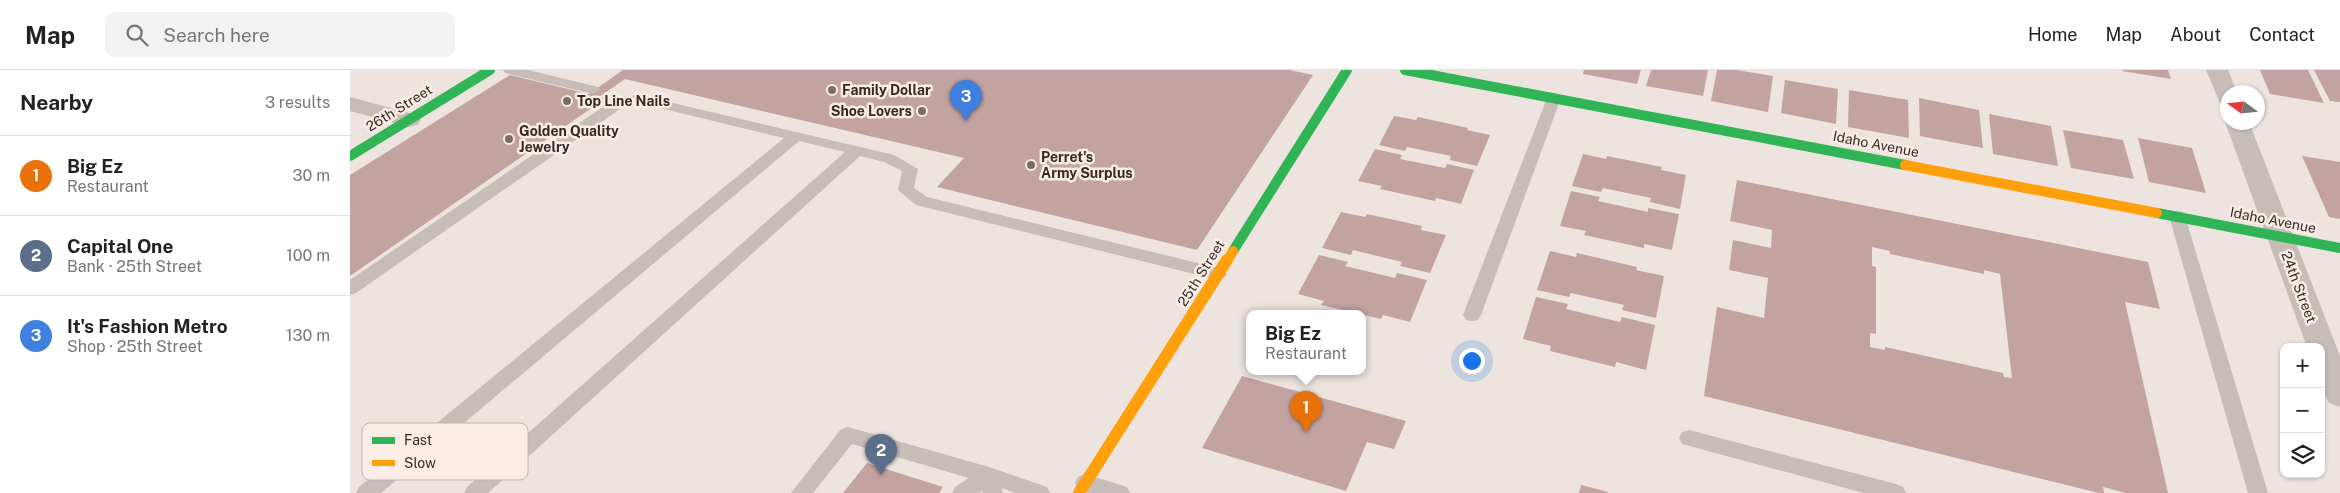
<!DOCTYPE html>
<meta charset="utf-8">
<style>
:root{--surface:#fff;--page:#f2f2f2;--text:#222;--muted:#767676;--line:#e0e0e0;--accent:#1a73e8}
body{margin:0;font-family:"Public Sans",sans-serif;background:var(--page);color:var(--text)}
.controls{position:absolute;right:15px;bottom:15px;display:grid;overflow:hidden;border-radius:10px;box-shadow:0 1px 4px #0004}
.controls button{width:45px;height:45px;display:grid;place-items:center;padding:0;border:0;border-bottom:1px solid var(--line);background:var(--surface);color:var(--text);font:25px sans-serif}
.compass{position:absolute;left:1870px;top:15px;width:45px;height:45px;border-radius:50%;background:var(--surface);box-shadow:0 1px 4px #0004;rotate:285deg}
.you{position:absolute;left:1121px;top:290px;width:18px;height:18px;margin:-12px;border:4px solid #fff;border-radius:50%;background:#1a73e8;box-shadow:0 0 0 8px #1a73e833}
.badge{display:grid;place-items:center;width:32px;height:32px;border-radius:50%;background:var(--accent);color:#fff;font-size:16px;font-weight:700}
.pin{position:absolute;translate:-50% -41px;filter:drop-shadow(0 1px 2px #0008)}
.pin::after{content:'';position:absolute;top:26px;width:18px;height:15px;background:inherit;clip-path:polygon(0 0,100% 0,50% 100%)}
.popup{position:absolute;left:896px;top:240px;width:120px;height:65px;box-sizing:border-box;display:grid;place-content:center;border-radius:10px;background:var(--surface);filter:drop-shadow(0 1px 4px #0005);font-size:16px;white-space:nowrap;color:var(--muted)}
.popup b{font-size:19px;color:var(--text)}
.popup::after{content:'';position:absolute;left:50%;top:100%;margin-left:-10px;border:10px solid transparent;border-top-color:var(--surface)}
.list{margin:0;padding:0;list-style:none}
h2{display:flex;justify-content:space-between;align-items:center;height:65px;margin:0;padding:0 20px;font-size:21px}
h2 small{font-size:16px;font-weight:400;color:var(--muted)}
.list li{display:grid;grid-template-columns:32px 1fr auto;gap:15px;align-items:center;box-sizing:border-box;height:80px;padding:0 20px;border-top:1px solid var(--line)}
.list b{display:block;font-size:19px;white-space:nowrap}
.list p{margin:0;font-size:16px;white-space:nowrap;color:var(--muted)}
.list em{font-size:16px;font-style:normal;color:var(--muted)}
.icon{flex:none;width:28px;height:28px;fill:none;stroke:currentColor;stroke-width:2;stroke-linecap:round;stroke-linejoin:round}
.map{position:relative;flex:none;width:1990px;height:423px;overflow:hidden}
header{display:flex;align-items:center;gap:30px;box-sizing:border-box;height:70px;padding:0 25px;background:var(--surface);border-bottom:1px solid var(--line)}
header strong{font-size:24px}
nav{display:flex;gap:28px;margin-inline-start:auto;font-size:18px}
.search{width:350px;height:45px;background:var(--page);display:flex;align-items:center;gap:12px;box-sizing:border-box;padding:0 18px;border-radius:10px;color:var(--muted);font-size:19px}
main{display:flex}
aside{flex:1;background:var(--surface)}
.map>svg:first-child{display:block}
</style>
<header>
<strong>Map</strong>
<div class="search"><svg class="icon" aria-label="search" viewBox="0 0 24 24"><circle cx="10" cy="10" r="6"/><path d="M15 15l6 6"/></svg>Search here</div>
<nav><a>Home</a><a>Map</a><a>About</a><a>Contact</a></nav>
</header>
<main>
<aside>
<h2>Nearby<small>3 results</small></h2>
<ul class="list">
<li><span class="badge" style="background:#e8710a">1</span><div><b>Big Ez</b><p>Restaurant</p></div><em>30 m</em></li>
<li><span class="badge" style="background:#5c6f8a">2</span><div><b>Capital One</b><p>Bank · 25th Street</p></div><em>100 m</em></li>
<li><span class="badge" style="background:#3f7fe0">3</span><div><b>It's Fashion Metro</b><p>Shop · 25th Street</p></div><em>130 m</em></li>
</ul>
</aside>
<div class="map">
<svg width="1990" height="423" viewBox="0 0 1990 423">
<rect width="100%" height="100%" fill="#ede4df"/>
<g fill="#c2a39f" fill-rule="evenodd">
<path d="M273 0H939L963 5 847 180 587 117 614 88 275 9 249 27 256 28 0 206V105L160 5 239 24Z"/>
<path d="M1234 0H1291L1287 14 1233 4Z"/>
<path d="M1301 0H1358L1353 26 1296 16Z"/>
<path d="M1367 0H1387L1423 6 1418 42 1361 31Z"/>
<path d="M1773 0H1818L1821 9 1772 1Z"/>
<path d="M1910 0H1958L1974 33 1920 24Z"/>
<path d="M1964 0H1990V32L1980 31Z"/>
<path d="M1435 10 1488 19 1486 54 1431 43Z"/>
<path d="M1499 20 1558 30 1559 68 1498 57Z"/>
<path d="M1569 28 1629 40 1633 78 1570 66Z"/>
<path d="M1639 44 1701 56 1708 96 1643 84Z"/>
<path d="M1044 46 1066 50 1068 47 1118 58 1117 60 1140 65 1127 96 1100 90 1101 86 1057 77 1055 81 1029 75Z"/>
<path d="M1713 60 1773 70 1784 109 1721 98Z"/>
<path d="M1788 68 1842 78 1856 123 1799 112Z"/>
<path d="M1025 79 1052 85 1050 89 1095 98 1097 94 1124 100 1111 134 1086 128 1085 131 1030 119 1032 116 1008 111Z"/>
<path d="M1233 84 1256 89 1257 86 1312 97 1311 100 1336 105 1330 139 1300 132 1301 128 1253 118 1251 122 1222 116Z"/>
<path d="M1952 86 1990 92V149L1979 147Z"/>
<path d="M1387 110 1798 192 1810 239 1775 232 1818 423H1776L1753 417 1754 423H1749L1354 326 1367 237 1414 248 1418 208 1379 200 1383 170 1421 178 1422 160 1380 151ZM1522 177 1540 181V184L1634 204V200L1650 204 1662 308 1654 307 1653 303 1535 277V280L1520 277V263L1526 264V197L1522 196Z"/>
<path d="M1221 121 1250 127 1248 131 1298 142V138L1329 144 1322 180 1294 174V178L1234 165 1236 161 1210 156Z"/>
<path d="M991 142 1015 147 1017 144 1072 156 1071 160 1096 165 1080 203 1050 196 1052 192 1003 180 1001 185 972 178Z"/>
<path d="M1200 181 1226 187 1227 183 1287 197 1286 200 1314 206 1306 248 1272 240 1274 235 1221 223 1219 227 1187 220Z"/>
<path d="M969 185 998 192 995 196 1045 208 1047 203 1077 210 1060 252 1033 245 1031 249 971 235 974 231 948 224Z"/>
<path d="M1186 227 1218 234 1216 239 1270 252 1272 247 1305 255 1296 300 1266 292 1265 297 1200 281 1201 276 1173 269Z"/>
<path d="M892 306 1056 351 1044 379 1017 372 996 421 852 378Z"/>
<path d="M517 393 593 417 589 423H493Z"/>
<path d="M1231 415 1258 422V423H1229Z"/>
</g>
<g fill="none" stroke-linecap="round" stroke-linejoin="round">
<g fill="#c6bcb8" fill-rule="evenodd">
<path d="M153 0H178L248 17 250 20 243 24 155 3Z"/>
<path d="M1204 24 1211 28 1131 245 1128 250 1122 251 1116 250 1113 245 1197 28Z"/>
<path d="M289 25 544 85 568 99 564 118 577 127 868 198 874 200 877 204 874 208 868 210 566 135 548 120 552 101 534 92 510 86 138 423H114L117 417 495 82 449 71 31 423H6L9 417 434 68 289 33 277 34 6 223 0 225V210L260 32 269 27Z"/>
<path d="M1827 141 1833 142 1835 146 1918 423H1898L1819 146 1821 142Z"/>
<path d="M498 357 639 397 697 417 700 423H665L652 418 653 423H633L632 421 629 423H602L605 417 619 408 502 374 463 423H441L491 359Z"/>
<path d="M1339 360 1546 414 1553 417 1556 423H1514L1332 374 1329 368 1332 362Z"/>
<path d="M735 404 777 417 780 423H740L728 419 725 413 728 407Z"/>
</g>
<g fill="#c6bcb8" fill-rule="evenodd">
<path d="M1856 0H1878L1887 22H1878V35L1870 33Z"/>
<path d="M0 27 67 45 71 50 67 55 59 57 0 41Z"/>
<path d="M1878 49V52H1899L1990 286V337L1979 333C1969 315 1971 297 1971 277H1957L1875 52Z"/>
</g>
<g stroke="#30b455" stroke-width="10">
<path d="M1055 0 1555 95"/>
<path d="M0 86 140 0"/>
<path d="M1807 143 1990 178"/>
<path d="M883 181 997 0"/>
</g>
<g stroke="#ff9f0a" stroke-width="10">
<path d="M1555 95 1807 143"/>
<path d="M877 191 883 181"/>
</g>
<path stroke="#ff9f0a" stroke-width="12" d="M729 423 877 190"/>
</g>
<g fill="#776a67" stroke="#faede6" stroke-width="2">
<circle cx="482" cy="20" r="5"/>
<circle cx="217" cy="31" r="5"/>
<circle cx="572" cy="41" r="5"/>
<circle cx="159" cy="69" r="5"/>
<circle cx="681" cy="95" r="5"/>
</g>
<g text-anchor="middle" stroke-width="5" stroke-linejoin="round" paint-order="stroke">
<g font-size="14" font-weight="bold" fill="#372826" stroke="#faede6" text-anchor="start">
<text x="492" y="25">Family Dollar</text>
<text x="227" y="36">Top Line Nails</text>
<text x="562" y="46" text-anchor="end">Shoe Lovers</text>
<text x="169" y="66">Golden Quality<tspan x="169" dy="16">Jewelry</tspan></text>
<text x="691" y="92">Perret's<tspan x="691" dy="16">Army Surplus</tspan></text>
</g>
<g font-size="14" fill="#372826" stroke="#faede6">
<text transform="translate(49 38) rotate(-32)" y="5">26th Street</text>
<text transform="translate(1526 74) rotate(11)" y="5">Idaho Avenue</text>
<text transform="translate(1923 150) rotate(11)" y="5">Idaho Avenue</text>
<text transform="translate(851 203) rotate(-58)" y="5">25th Street</text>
<text transform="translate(1949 217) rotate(69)" y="5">24th Street</text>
</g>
</g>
<rect x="12" y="353" width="166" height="57" rx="8" fill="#faede6" stroke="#c0b2ac" stroke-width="1"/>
<rect x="22" y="367" width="23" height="7" fill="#30b455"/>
<rect x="22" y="390" width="23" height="6" fill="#ff9f0a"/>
<g font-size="14" fill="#372826">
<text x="54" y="375">Fast</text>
<text x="54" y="398">Slow</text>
</g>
</svg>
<div class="controls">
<button>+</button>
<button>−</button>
<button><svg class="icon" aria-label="layers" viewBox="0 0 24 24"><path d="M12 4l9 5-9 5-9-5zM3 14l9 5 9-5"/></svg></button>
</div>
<svg class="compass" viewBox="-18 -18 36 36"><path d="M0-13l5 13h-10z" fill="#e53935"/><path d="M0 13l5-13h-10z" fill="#767676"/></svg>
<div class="you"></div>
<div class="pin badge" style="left:956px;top:362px;background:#e8710a">1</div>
<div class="popup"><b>Big Ez</b>Restaurant</div>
<div class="pin badge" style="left:531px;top:405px;background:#5c6f8a">2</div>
<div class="pin badge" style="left:616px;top:51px;background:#3f7fe0">3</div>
</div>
</main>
